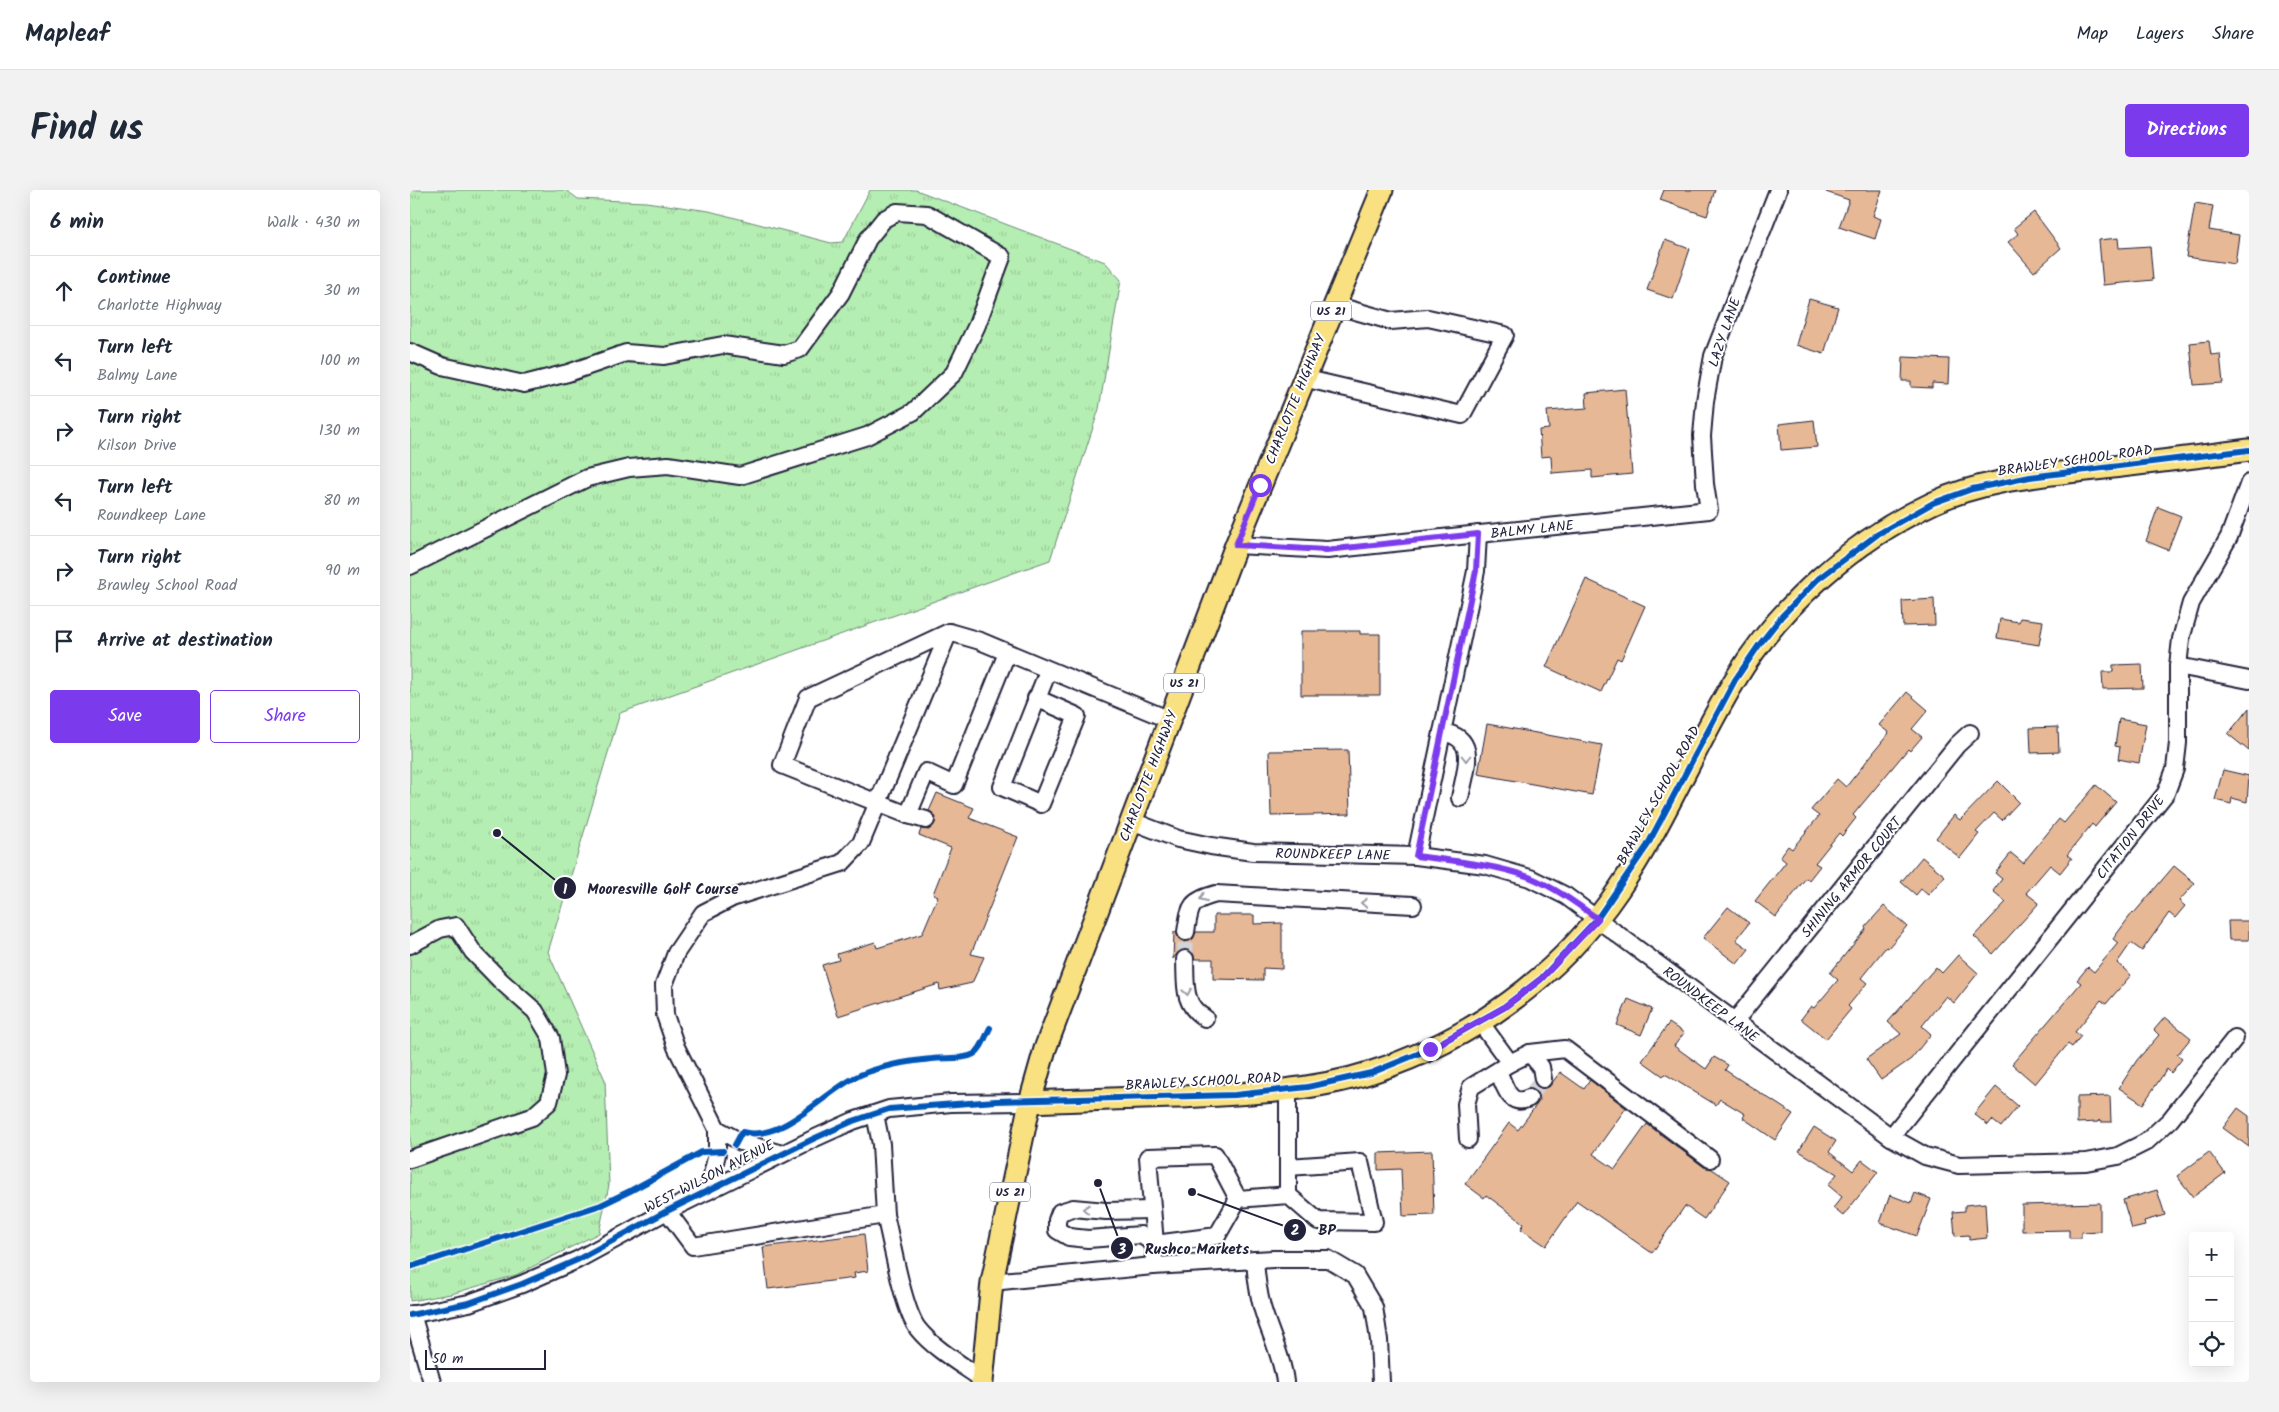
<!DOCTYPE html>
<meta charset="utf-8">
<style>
:root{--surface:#fff;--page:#f2f2f3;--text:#1f2937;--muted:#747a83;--line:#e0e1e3;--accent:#7c3aed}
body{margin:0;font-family:Kalam,sans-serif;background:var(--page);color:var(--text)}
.controls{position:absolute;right:15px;bottom:15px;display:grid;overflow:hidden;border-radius:5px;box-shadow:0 5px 20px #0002}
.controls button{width:45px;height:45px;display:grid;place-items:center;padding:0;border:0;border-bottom:1px solid var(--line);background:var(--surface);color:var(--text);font:25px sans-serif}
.scale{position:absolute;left:15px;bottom:12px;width:121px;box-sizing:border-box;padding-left:5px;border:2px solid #22223b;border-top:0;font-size:14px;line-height:18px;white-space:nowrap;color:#22223b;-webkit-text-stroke:4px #fff;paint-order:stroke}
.stop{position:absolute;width:15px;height:15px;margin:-11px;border:4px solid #7c3aed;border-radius:50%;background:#fff}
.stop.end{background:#7c3aed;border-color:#fff;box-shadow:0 1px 5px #0008}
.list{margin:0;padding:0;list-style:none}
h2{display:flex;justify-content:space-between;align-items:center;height:65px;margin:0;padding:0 20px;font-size:21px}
h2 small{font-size:16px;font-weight:400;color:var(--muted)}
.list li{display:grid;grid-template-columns:32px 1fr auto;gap:15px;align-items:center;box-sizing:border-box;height:70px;padding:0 20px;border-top:1px solid var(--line)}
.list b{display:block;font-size:19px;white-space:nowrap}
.list p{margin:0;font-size:16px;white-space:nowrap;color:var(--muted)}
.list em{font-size:16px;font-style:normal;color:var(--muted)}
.actions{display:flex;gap:10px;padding:15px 20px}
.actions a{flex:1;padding:11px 0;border:1px solid var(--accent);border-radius:5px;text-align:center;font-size:18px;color:var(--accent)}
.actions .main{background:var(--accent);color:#fff}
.icon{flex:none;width:28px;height:28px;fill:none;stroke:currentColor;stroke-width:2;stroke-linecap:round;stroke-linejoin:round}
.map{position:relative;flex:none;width:1839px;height:1192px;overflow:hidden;border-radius:5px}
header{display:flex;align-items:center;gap:30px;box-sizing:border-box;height:70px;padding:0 25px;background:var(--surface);border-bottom:1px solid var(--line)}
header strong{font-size:24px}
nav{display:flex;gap:28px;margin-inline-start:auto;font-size:18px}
.intro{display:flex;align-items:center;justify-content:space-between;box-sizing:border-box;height:120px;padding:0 30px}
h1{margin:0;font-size:35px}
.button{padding:12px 22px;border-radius:5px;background:var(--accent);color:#fff;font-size:18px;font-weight:700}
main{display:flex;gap:30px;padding:0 30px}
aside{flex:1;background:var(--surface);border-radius:5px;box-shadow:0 5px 20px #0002}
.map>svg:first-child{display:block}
</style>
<header>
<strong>Mapleaf</strong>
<nav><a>Map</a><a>Layers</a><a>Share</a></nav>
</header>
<div class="intro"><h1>Find us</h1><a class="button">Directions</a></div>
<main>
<aside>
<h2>6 min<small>Walk · 430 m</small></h2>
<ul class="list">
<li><svg class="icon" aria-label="ahead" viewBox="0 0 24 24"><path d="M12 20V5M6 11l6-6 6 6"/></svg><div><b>Continue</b><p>Charlotte Highway</p></div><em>30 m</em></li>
<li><svg class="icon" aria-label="left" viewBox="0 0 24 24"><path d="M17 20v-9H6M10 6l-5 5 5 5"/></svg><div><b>Turn left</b><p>Balmy Lane</p></div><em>100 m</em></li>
<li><svg class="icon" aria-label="right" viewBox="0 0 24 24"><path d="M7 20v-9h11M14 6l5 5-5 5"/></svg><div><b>Turn right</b><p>Kilson Drive</p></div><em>130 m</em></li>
<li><svg class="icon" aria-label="left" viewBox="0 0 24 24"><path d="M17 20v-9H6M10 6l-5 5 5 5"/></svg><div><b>Turn left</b><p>Roundkeep Lane</p></div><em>80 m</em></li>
<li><svg class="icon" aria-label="right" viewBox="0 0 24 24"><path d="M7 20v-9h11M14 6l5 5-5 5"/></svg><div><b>Turn right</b><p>Brawley School Road</p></div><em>90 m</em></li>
<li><svg class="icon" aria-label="arrive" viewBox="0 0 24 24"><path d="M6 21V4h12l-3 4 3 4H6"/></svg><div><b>Arrive at destination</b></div></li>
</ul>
<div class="actions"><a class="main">Save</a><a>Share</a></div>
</aside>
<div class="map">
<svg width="1839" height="1192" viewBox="0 0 1839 1192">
<defs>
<pattern id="grass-tufts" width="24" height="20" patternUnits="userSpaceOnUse" patternTransform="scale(1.25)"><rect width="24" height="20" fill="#b5eeb2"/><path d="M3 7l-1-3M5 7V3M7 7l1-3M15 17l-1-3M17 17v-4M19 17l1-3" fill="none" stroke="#9bcc9a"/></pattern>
</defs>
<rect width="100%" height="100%" fill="#fff"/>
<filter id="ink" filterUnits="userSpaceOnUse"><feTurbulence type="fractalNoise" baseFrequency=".02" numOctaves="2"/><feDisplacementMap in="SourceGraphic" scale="10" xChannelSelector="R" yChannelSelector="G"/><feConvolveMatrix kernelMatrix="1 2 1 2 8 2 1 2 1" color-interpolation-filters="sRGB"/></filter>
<g filter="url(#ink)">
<path fill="url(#grass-tufts)" stroke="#6c8876" d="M0 0H156L168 9 236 12 299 21 421 53 433 52 460 0H506L695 72 711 90 689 219 640 370 210 523 138 762 195 890 199 995 189 1043 106 1085 41 1104 0 1111Z"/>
<g fill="#e6b896" stroke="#22223b">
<path d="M1254 0H1305L1297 26 1250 10Z"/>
<path d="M1417 0H1472L1463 26 1471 29 1465 49 1429 37 1439 10 1416 2Z"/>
<path d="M1785 13 1803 16 1799 40 1829 45 1825 74 1776 67Z"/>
<path d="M1624 22 1651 58 1624 82 1598 52 1608 44 1604 38Z"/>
<path d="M1708 48 1709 58 1740 56 1743 90 1693 95 1689 50Z"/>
<path d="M1255 50 1280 59 1263 109 1237 100Z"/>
<path d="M1399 109 1428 117 1414 164 1386 155Z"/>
<path d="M1799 151 1801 165 1810 164 1813 193 1784 195 1780 153Z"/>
<path d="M1493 167 1539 169 1538 194 1522 193V198L1501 197V191H1492Z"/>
<path d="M1215 199 1222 284 1182 288V280L1142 283 1141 266 1131 267 1129 240 1139 239 1137 221 1177 218 1176 203Z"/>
<path d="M1404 230 1407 257 1371 260 1369 234Z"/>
<path d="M1748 317 1771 326 1758 360 1736 351Z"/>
<path d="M1176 389 1235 416 1211 470 1207 468 1191 502 1136 477Z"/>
<path d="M1524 409 1525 435 1493 436 1492 411Z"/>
<path d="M1610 428 1633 431 1629 455 1587 448 1590 429 1609 432Z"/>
<path d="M891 441H950V444H970V505H891Z"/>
<path d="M1732 474 1733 498 1693 499 1692 482H1703V475Z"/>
<path d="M1497 502 1518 520 1502 539 1512 547 1500 561 1498 559 1443 625 1446 628 1432 646 1429 643 1405 673 1410 676 1399 690 1396 688 1366 727 1345 711 1376 672 1370 667 1378 656 1382 659 1409 626 1401 620 1427 589 1436 597 1479 543 1469 535Z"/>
<path d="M1839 518V561L1818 544Z"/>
<path d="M1709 529 1736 534 1729 573 1708 569 1710 557 1705 556Z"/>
<path d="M1077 534 1192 555 1182 605 1068 584Z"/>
<path d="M1648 537 1649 562 1621 563 1620 538Z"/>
<path d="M938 560 940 624 861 626 859 561Z"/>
<path d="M1813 580 1839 586 1837 612 1822 608 1821 614 1805 610Z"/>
<path d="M1588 591 1609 612 1592 630 1584 623 1566 642 1569 644 1550 668 1526 648 1544 625 1550 630Z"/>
<path d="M1686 595 1706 612 1685 637 1682 634 1657 665 1662 668 1650 683 1640 675 1616 703 1629 713 1583 764 1564 746 1596 712 1583 701 1592 689 1585 683 1601 663 1613 673 1649 629 1654 633Z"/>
<path d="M527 603 564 618 559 628 608 647 561 764 574 767 562 793 530 800 529 794 428 826 412 775 429 770 427 764 465 752 467 758 512 744 528 706 523 704 541 658 509 645 511 639 519 640 525 633 526 627 519 621Z"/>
<path d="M1512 667 1535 686 1518 705 1511 699 1506 705 1491 692Z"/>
<path d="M1764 676 1785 693 1769 711 1775 716 1765 728 1759 723 1732 761 1721 753 1707 773 1721 785 1696 814 1691 810 1665 842 1671 846 1662 857 1658 854 1625 894 1602 874 1671 793 1667 790 1678 777 1684 782 1708 753 1703 749 1723 722 1724 723Z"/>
<path d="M1474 716 1497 736 1478 758 1476 757 1451 788 1457 793 1438 816 1441 819 1416 849 1391 829 1401 816 1404 818 1428 790 1420 783 1456 739 1455 737Z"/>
<path d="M1318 717 1339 733 1326 750 1339 759 1327 774 1293 748Z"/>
<path d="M804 725H844V734L872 733V779L853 778V790L803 789V769H785L783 763 775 759 769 761 763 769 764 742H766L769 749 775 752 783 749 786 742H804Z"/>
<path d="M1818 731H1839V750H1819Z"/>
<path d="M1548 765 1568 783 1544 813 1536 806 1512 836 1521 844 1501 869 1471 890 1456 869 1491 844 1478 832 1526 777 1532 783Z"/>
<path d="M1218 809 1242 819 1231 845 1207 835Z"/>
<path d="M1755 827 1781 848 1767 865 1772 869 1761 883 1757 879 1733 914 1709 898 1727 870 1749 845 1744 840Z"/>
<path d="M1259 833 1274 843 1264 856 1296 879 1304 867 1318 875 1315 880 1383 924 1365 950 1333 928 1335 924 1310 909 1306 915 1255 884 1253 886 1232 871Z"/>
<path d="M1150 882 1174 899 1180 890 1216 918 1183 964 1205 979 1237 934 1294 977 1302 979 1320 991 1294 1029 1275 1016 1242 1063 1167 1011 1136 1056 1111 1039 1114 1034 1103 1025 1076 1005 1074 1008 1055 994 1099 933 1108 940 1127 914 1130 910 1129 905 1122 899 1125 894 1130 898 1139 897Z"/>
<path d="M1586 897 1608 916 1591 937 1582 930 1578 935 1564 924Z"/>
<path d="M1700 906 1701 932H1690L1689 930 1688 932 1667 933V907Z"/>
<path d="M1828 918 1839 926V957L1813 938Z"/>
<path d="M1404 937 1426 951 1419 962 1443 981 1452 970 1468 982 1433 1026 1423 1018 1432 1007 1418 995 1427 984 1389 961Z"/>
<path d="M1022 961 1024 1025 993 1026 991 979 968 980V963Z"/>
<path d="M1799 962 1815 983 1783 1007 1767 986Z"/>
<path d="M1747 1000 1755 1025 1734 1031 1735 1036 1722 1039 1713 1010Z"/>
<path d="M1505 1003 1521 1009 1507 1046 1470 1033 1480 1005 1501 1013Z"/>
<path d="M1575 1013 1577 1048 1559 1050V1045L1545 1046 1543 1022 1555 1021V1015Z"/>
<path d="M1690 1013V1041L1671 1042V1048H1659V1040L1612 1041V1015Z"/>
<path d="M454 1044 458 1081 444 1083 445 1088 358 1099 353 1057Z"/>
</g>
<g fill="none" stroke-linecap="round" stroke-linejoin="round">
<g stroke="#d3d3d8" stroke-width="16" stroke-dasharray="16 8" stroke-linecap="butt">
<path d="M775 769 776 742"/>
<path d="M1119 908 1133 889"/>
</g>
<defs>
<g id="minor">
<path d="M0 162 32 176 114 194 158 183 216 163 254 166 313 155 374 164 390 159 431 103 458 49 474 29 487 22 517 24 592 67 567 135 544 183 503 222 457 246 330 286 258 275 219 278 177 288 0 376"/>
<path d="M893 188 1052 225 1095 145 1018 128 981 131 924 115"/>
<path d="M826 355 917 360 1299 320 1295 294 1292 246 1295 211 1303 166 1368 0"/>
<path d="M1768 476 1839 490"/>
<path d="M626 508 667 526 631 614 592 597 638 481"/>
<path d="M1032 542C1070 548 1055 581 1050 608"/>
<path d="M498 625 516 582 544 595 597 463"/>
<path d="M516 630 498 625 372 575 398 508 539 442 570 451 760 530"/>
<path d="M722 631 768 649 801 656 843 662 1006 666 1075 675 1120 688 1156 706 1481 947 1515 966 1549 975 1676 972 1708 966 1736 952 1760 930 1825 848"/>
<path d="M1006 666 1066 381 1068 344"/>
<path d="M776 742C780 717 779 711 806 704L1003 715"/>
<path d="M0 755 30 739 46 736 63 762 91 791 125 821 141 848 146 885 139 912 122 927 0 969"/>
<path d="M775 769C776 793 772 815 795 828"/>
<path d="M1325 831 1547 555 1560 543"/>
<path d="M1120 863 1131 877 1133 889"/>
<path d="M1100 873 1120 863 1155 859 1300 969"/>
<path d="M1088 881C1095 896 1099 918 1119 908"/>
<path d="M878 899V1005"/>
<path d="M307 939 331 952 372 964"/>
<path d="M1481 947 1756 603 1765 579 1768 553V476L1771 449 1781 413 1819 347 1839 293"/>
<path d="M1058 949 1056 914 1061 897 1100 873 1070 832"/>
<path d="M298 1001 307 964V939L266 857 255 825 254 795 266 763 293 723 322 708 432 673 451 653 539 442"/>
<path d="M742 1020 696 1021 663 1018 650 1022 647 1030V1040L659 1047 678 1049 731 1045 745 1054"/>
<path d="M257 1021 283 1056 475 1025 471 954 465 924"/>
<path d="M475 1025C482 1052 493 1120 508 1139 523 1158 552 1175 572 1189"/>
<path d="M745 1054 738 967 805 965 828 1009"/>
<path d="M845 1070C846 1086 848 1101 852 1117 859 1142 872 1165 875 1192"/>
<path d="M743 1076 745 1054 807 1046 828 1009 878 1005 908 1031 964 1032 950 972 878 977"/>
<path d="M582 1092 743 1076 863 1069H918L945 1085 964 1117 969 1150 971 1192"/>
<path d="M2 1124 22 1192"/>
<path d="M0 1125 59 1113 112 1094 167 1070 257 1021 403 949 443 931 479 919 541 913 620 912"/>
</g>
<g id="major">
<path d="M620 912C670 910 720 908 769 907 833 904 900 902 962 882 1062 850 1150 786 1209 699 1254 633 1284 558 1325 490 1370 415 1444 350 1523 313 1570 291 1625 286 1676 280 1730 274 1785 267 1839 260"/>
<path d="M572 1192 582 1092 620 912 635 859 826 355 972 0"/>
</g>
</defs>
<use href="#minor" stroke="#22223b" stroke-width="20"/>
<use href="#major" stroke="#22223b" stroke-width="25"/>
<use href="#minor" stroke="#fff" stroke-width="16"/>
<use href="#major" stroke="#f9e181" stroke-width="21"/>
<defs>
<g id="cycleway">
<path d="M325 955 332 942C376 953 416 897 455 883 476 875 500 871 522 869 534 867 554 870 564 864 572 859 575 847 580 838"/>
<path d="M0 1077 191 1015 220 1001 292 962 313 961"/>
<path d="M0 1125 59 1113 112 1094 167 1070 257 1021 403 949 443 931 479 919 586 911 825 905 898 897 961 883 1020 859 1093 818 1131 789 1187 729 1237 656 1325 490 1349 455 1372 426 1408 389 1468 344 1523 313 1562 299 1620 287 1839 260"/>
</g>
</defs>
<use href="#cycleway" stroke="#fff" stroke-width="9"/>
<use href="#cycleway" stroke="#0057b8" stroke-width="6"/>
</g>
<defs><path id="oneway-chevron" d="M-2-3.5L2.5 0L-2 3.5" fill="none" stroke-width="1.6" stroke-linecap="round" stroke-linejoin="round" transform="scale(1.25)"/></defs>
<g stroke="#9c9ca7">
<use href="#oneway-chevron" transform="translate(1056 568) rotate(90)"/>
<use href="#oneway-chevron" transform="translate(793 708) rotate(157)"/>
<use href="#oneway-chevron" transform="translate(954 713) rotate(-177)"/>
<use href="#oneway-chevron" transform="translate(777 802) rotate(81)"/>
<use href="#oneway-chevron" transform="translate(676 1019) rotate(-175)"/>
</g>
</g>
<g fill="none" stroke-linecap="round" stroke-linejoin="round" filter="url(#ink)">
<path stroke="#7c3aed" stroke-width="6" d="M850 295 826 355 916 360 1068 344 1066 381 1006 666C1044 671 1083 674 1119 687 1144 697 1166 713 1188 729L1131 789 1093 818 1020 859"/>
</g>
<g text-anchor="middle" stroke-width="4" stroke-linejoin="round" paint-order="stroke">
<g fill="#fff" stroke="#646476" stroke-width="1">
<rect x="901" y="111.5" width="40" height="19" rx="4"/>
<rect x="754" y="483.5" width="40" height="19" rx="4"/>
<rect x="580" y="992.5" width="40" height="19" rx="4"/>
</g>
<g font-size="12" font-weight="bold" fill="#22223b">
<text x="921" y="125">US 21</text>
<text x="774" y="497">US 21</text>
<text x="600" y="1006">US 21</text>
</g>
<g font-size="14" fill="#22223b" stroke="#fff">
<text transform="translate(1314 142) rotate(-71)" y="5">LAZY LANE</text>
<text transform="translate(885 209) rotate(-68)" y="5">CHARLOTTE HIGHWAY</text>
<text transform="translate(1665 270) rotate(-8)" y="5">BRAWLEY SCHOOL ROAD</text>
<text transform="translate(1122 339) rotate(-6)" y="5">BALMY LANE</text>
<text transform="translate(738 586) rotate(-69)" y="5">CHARLOTTE HIGHWAY</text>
<text transform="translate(1248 605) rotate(-61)" y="5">BRAWLEY SCHOOL ROAD</text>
<text transform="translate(1720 647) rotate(-52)" y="5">CITATION DRIVE</text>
<text transform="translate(923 664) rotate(1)" y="5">ROUNDKEEP LANE</text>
<text transform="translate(1441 687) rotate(-51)" y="5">SHINING ARMOR COURT</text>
<text transform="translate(1301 814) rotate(37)" y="5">ROUNDKEEP LANE</text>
<text transform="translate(793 891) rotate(-3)" y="5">BRAWLEY SCHOOL ROAD</text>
<text transform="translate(299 986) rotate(-27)" y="5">WEST WILSON AVENUE</text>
</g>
</g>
<path fill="none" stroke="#22223b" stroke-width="2" d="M87 643L155 698M782 1002L885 1040M688 993L712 1058"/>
<g fill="#22223b" stroke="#fff" stroke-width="2">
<circle cx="87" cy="643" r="5"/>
<circle cx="782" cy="1002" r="5"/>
<circle cx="688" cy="993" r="5"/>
<circle cx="155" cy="698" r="12"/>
<circle cx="885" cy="1040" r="12"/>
<circle cx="712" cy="1058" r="12"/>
</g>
<g font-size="15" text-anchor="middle" font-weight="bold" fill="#fff">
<text x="155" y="704">1</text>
<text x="885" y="1045">2</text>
<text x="712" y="1064">3</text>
</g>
<g font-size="15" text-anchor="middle" font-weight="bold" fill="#22223b" stroke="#fff" stroke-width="4" stroke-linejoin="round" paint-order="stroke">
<text x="253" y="704">Mooresville Golf Course</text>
<text x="917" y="1045">BP</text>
<text x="787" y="1064">Rushco Markets</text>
</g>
</svg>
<div class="controls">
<button>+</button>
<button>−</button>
<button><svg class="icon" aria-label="locate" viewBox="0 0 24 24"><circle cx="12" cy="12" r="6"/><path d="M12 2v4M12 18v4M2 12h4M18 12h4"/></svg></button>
</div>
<div class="scale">50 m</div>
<div class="stop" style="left:850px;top:295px"></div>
<div class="stop end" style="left:1020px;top:859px"></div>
</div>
</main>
